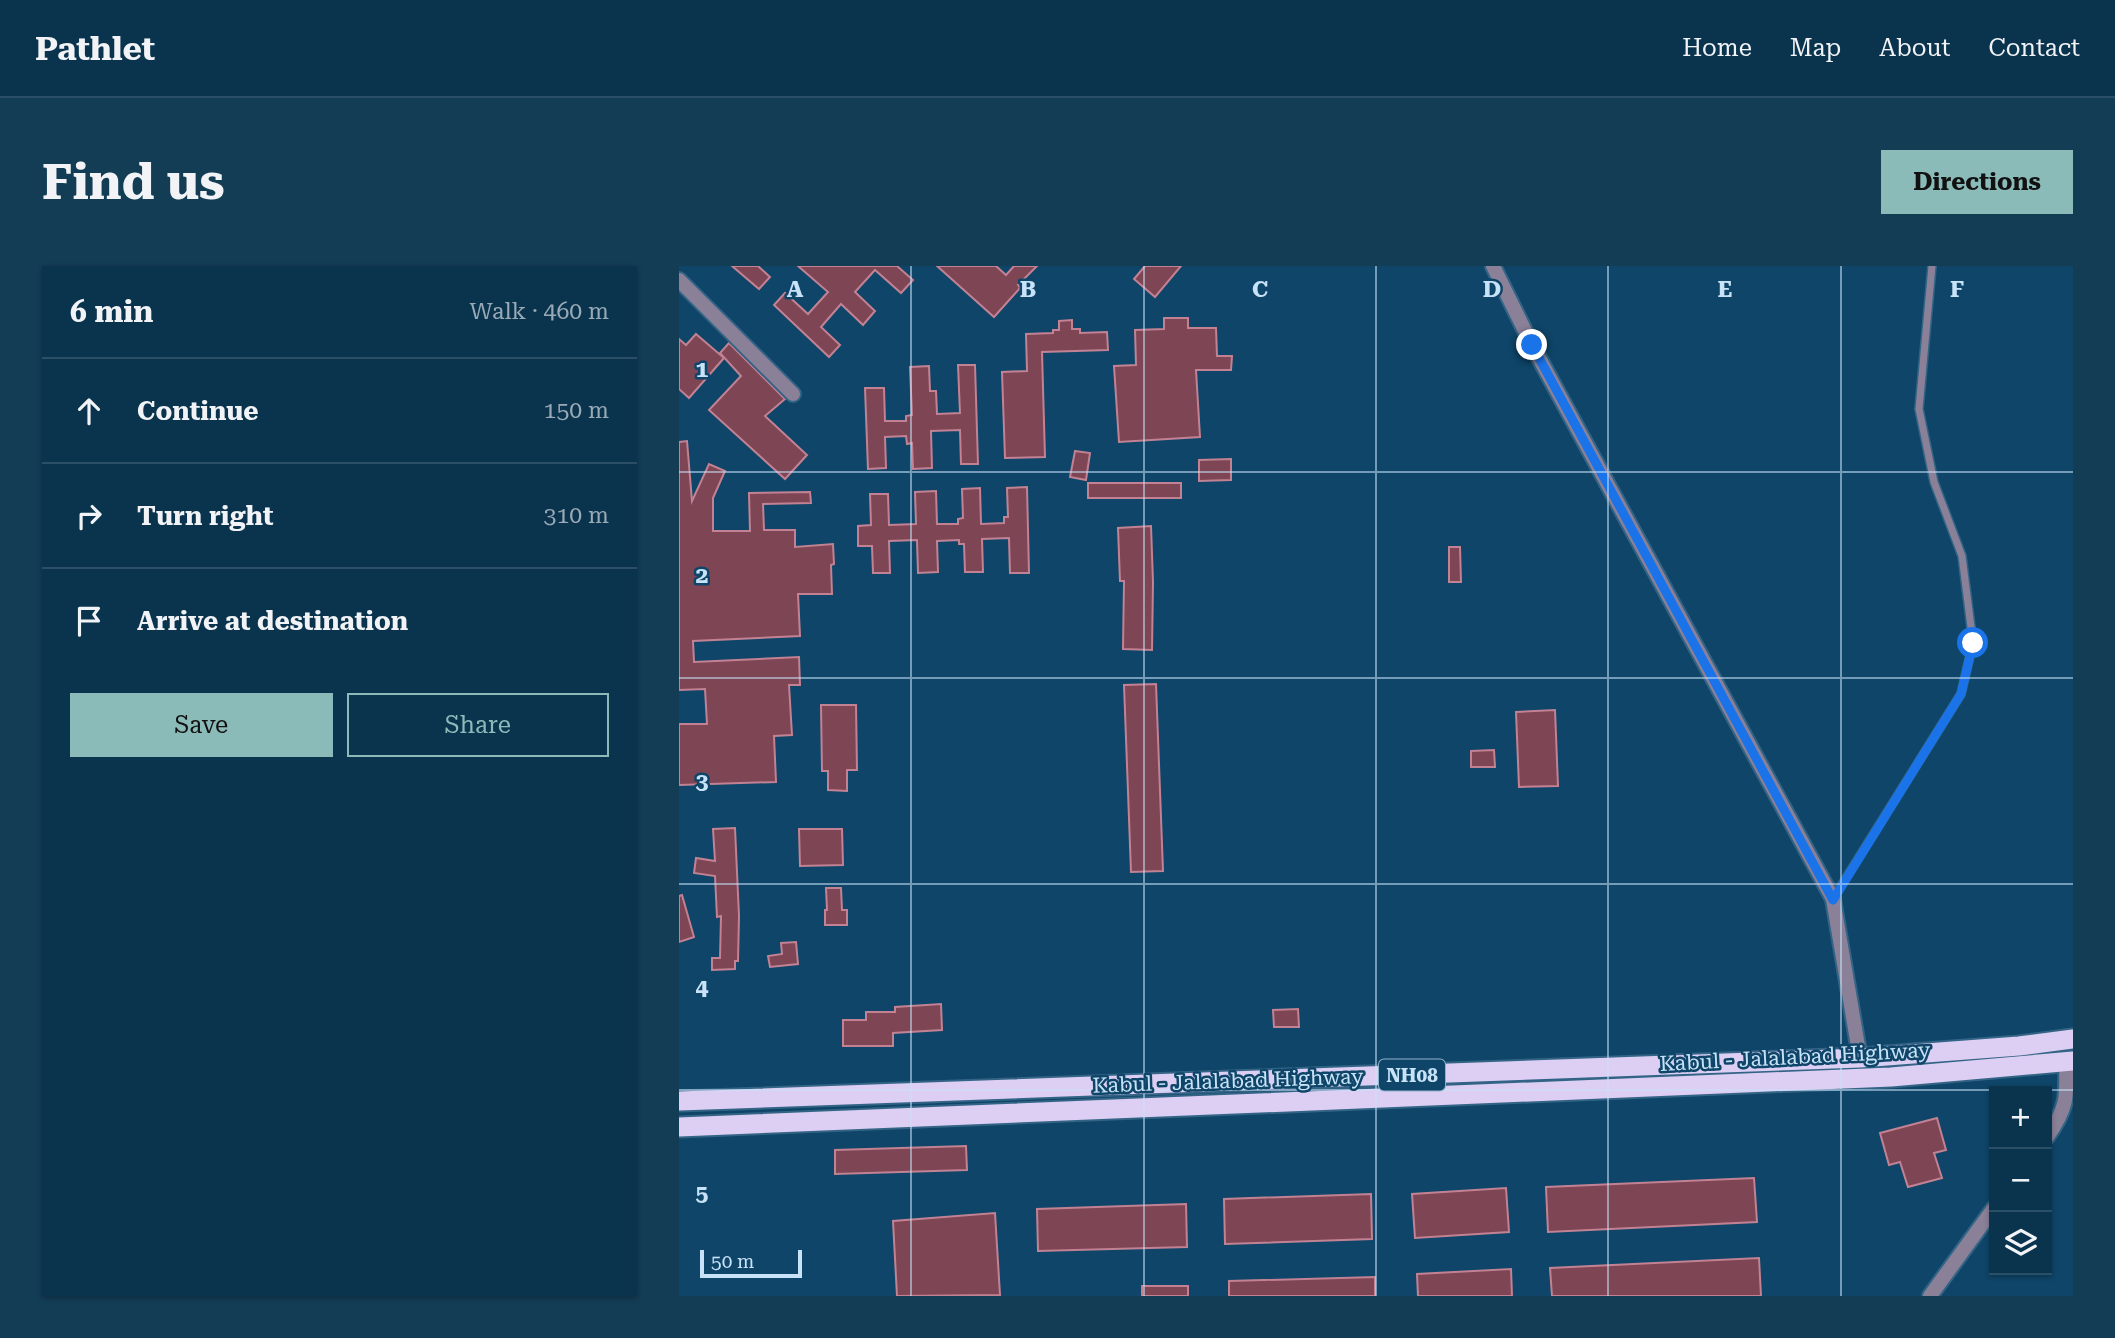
<!DOCTYPE html>
<meta charset="utf-8">
<style>
:root{--surface:#0a344e;--page:#133c55;--text:#f1f3f6;--muted:#99aab6;--line:#2a4f66;--accent:#8bbbb9}
body{margin:0;font-family:"Roboto Serif",serif;background:var(--page);color:var(--text)}
.controls{position:absolute;right:21px;bottom:21px;display:grid;overflow:hidden;border-radius:0px;box-shadow:0 2px 5px #0004}
.controls button{width:63px;height:63px;display:grid;place-items:center;padding:0;border:0;border-bottom:2px solid var(--line);background:var(--surface);color:var(--text);font:35px sans-serif}
.scale{position:absolute;left:21px;bottom:18px;width:102px;box-sizing:border-box;padding-left:7px;border:4px solid #c8e2f7;border-top:0;font-size:19px;line-height:24px;white-space:nowrap;color:#c8e2f7;-webkit-text-stroke:5px #0e4568;paint-order:stroke}
.stop{position:absolute;width:21px;height:21px;margin:-16px;border:5px solid #1a73e8;border-radius:50%;background:#fff}
.stop.end{background:#1a73e8;border-color:#fff;box-shadow:0 2px 7px #0008}
.list{margin:0;padding:0;list-style:none}
h2{display:flex;justify-content:space-between;align-items:center;height:91px;margin:0;padding:0 28px;font-size:30px}
h2 small{font-size:23px;font-weight:400;color:var(--muted)}
.list li{display:grid;grid-template-columns:46px 1fr auto;gap:21px;align-items:center;box-sizing:border-box;height:105px;padding:0 28px;border-top:2px solid var(--line)}
.list b{display:block;font-size:26px;white-space:nowrap}
.list em{font-size:23px;font-style:normal;color:var(--muted)}
.actions{display:flex;gap:14px;padding:21px 28px}
.actions a{flex:1;padding:16px 0;border:2px solid var(--accent);border-radius:0px;text-align:center;font-size:24px;color:var(--accent)}
.actions .main{background:var(--accent);color:#111}
.icon{flex:none;width:38px;height:38px;fill:none;stroke:currentColor;stroke-width:2;stroke-linecap:round;stroke-linejoin:round}
.map{position:relative;flex:none;width:1394px;height:1030px;overflow:hidden;border-radius:0px}
header{display:flex;align-items:center;gap:42px;box-sizing:border-box;height:98px;padding:0 35px;background:var(--surface);border-bottom:2px solid var(--line)}
header strong{font-size:33px}
nav{display:flex;gap:38px;margin-inline-start:auto;font-size:24px}
.intro{display:flex;align-items:center;justify-content:space-between;box-sizing:border-box;height:168px;padding:0 42px}
h1{margin:0;font-size:49px}
.button{padding:18px 32px;border-radius:0px;background:var(--accent);color:#111;font-size:24px;font-weight:700}
main{display:flex;gap:42px;padding:0 42px}
aside{flex:1;background:var(--surface);border-radius:0px;box-shadow:0 2px 5px #0004}
.map>svg:first-child{display:block}
</style>
<header>
<strong>Pathlet</strong>
<nav><a>Home</a><a>Map</a><a>About</a><a>Contact</a></nav>
</header>
<div class="intro"><h1>Find us</h1><a class="button">Directions</a></div>
<main>
<aside>
<h2>6 min<small>Walk · 460 m</small></h2>
<ul class="list">
<li><svg class="icon" aria-label="ahead" viewBox="0 0 24 24"><path d="M12 20V5M6 11l6-6 6 6"/></svg><div><b>Continue</b></div><em>150 m</em></li>
<li><svg class="icon" aria-label="right" viewBox="0 0 24 24"><path d="M7 20v-9h11M14 6l5 5-5 5"/></svg><div><b>Turn right</b></div><em>310 m</em></li>
<li><svg class="icon" aria-label="arrive" viewBox="0 0 24 24"><path d="M6 21V4h12l-3 4 3 4H6"/></svg><div><b>Arrive at destination</b></div></li>
</ul>
<div class="actions"><a class="main">Save</a><a>Share</a></div>
</aside>
<div class="map">
<svg width="1394" height="1030" viewBox="0 0 1394 1030">
<rect width="100%" height="100%" fill="#0e4568"/>
<g fill="#7e4555" stroke="#c28293" stroke-width="2">
<path d="M53 0H79L91 11 80 23Z"/>
<path d="M119 0H218L234 14 222 27 196 4 176 26 196 45 184 59 162 38 142 61 161 79 150 91 95 39 106 27 129 48 149 26Z"/>
<path d="M258 0H317L327 9 335 0H358L339 19 341 22 315 51Z"/>
<path d="M466 0H502L476 31 455 13Z"/>
<path d="M485 52H509V62H537L538 90H553L552 104H517L521 171 440 176 435 100 457 99 456 64 485 63Z"/>
<path d="M393 54V63H401V67L428 66 429 84 363 86 366 191 326 192 323 106 348 105 347 68 374 67V64H380V55Z"/>
<path d="M17 68 45 92 10 132 0 123V73L7 79Z"/>
<path d="M50 77 106 133 86 150 128 189 106 213 30 144 62 110 41 87Z"/>
<path d="M279 99H296L299 198H282L281 164 252 165 253 202 234 203 233 177 228 178 227 170 206 171 207 202 189 203 186 122H205L206 155H227V150L233 149 231 101 250 100 251 125H257L258 148 281 147Z"/>
<path d="M8 175 13 235 30 198 46 205 34 232V265H71L70 227 131 226 132 237 84 238 85 264H116V281L154 278 155 298 152 299 153 328H119L121 370 14 375 15 396 120 391 121 419H110L113 469 95 470 97 516 0 519V458H28L26 423 0 424V176Z"/>
<path d="M396 185 411 187 407 214 391 211Z"/>
<path d="M552 193V214L520 215V194Z"/>
<rect x="409" y="217" width="93" height="15"/>
<path d="M348 221 350 307H331L330 272 303 273 304 306H286L285 278H280V274L258 275 259 306 239 307 238 274 210 275 211 307H194L193 280H179V260L192 259 191 228H209L210 259 237 258 236 226 257 225 258 258H279V253L284 252 283 223 301 222 302 258 325 257V251H329L328 222Z"/>
<path d="M472 260 474 316 473 384 444 383 445 315H441L439 262Z"/>
<path d="M770 281H781L782 316H770Z"/>
<path d="M477 418 484 605 452 606 445 419Z"/>
<path d="M142 439H177L178 504H168V525L149 524V505H143Z"/>
<path d="M876 444 879 520 840 521 837 446Z"/>
<path d="M815 484 816 501H792V485Z"/>
<path d="M56 562 60 650 59 695H56V703L33 704V692H41L42 650 38 651 36 610 15 607 17 592 36 595 34 563Z"/>
<path d="M120 563H163L164 599 121 600Z"/>
<path d="M147 622H162L163 644H168V659H146V644H148Z"/>
<path d="M3 629 15 671 0 676V630Z"/>
<path d="M117 676 119 698 91 701 89 690 103 688 102 677Z"/>
<path d="M262 738 263 764 214 767V780H164V754H187V746H216V741Z"/>
<path d="M619 743 620 761H595L594 744Z"/>
<path d="M1258 852 1267 884 1255 887 1263 912 1229 921 1221 896 1210 899 1201 867Z"/>
<path d="M287 880 288 904 156 908V884Z"/>
<path d="M1075 912 1078 956 869 966 867 921Z"/>
<path d="M827 922 830 966 736 972 733 928Z"/>
<path d="M692 928 693 973 546 978 545 933Z"/>
<path d="M507 938 508 981 359 985 358 943Z"/>
<path d="M316 947 321 1029 218 1030 214 955Z"/>
<path d="M1080 992 1082 1030H873L871 1002Z"/>
<path d="M832 1003 833 1030H739L738 1008Z"/>
<path d="M696 1011V1030H550V1015Z"/>
<rect x="463" y="1020" width="46" height="10"/>
</g>
<g fill="none" stroke-linecap="round" stroke-linejoin="round">
<defs>
<path id="service" d="M1154 633 1282 428 1294 377 1283 290 1255 216 1240 143 1253 0"/>
<g id="minor">
<path d="M814 0 853 79 1154 633 1181 792"/>
<path d="M0 14 114 128"/>
<path d="M1368 871C1389 841 1388 831 1387 796"/>
<path d="M1251 1030 1315 942"/>
</g>
<g id="trunk">
<path d="M0 835 1181 792 1340 780 1394 773"/>
<path d="M0 861 1212 811 1394 795"/>
</g>
</defs>
<use href="#service" stroke="#336485" stroke-width="10"/>
<use href="#minor" stroke="#336485" stroke-width="18"/>
<use href="#trunk" stroke="#336485" stroke-width="23"/>
<use href="#service" stroke="#8a8199" stroke-width="7"/>
<use href="#minor" stroke="#8a8199" stroke-width="14"/>
<use href="#trunk" stroke="#ddcff4" stroke-width="19"/>
</g>
<g fill="none" stroke-linecap="round" stroke-linejoin="round">
<path stroke="#1a73e8" stroke-width="9" d="M853 79 1154 634 1282 428 1294 377"/>
</g>
<path fill="none" stroke="#c8e2f7" stroke-width="2" stroke-opacity="0.55" d="M232 0V1030M465 0V1030M697 0V1030M929 0V1030M1162 0V1030M0 206H1394M0 412H1394M0 618H1394M0 824H1394"/>
<g text-anchor="middle" stroke-width="5" stroke-linejoin="round" paint-order="stroke">
<rect fill="#0e4568" stroke="#90b3cc" stroke-width="2" x="700" y="793.5" width="66" height="31" rx="5"/>
<g font-size="19" font-weight="bold" fill="#c8e2f7">
<text x="733" y="816">NH08</text>
</g>
<g font-size="21" fill="#c8e2f7" stroke="#0e4568">
<text transform="translate(1116 791) rotate(-3)" y="7">Kabul - Jalalabad Highway</text>
<text transform="translate(549 815) rotate(-2)" y="7">Kabul - Jalalabad Highway</text>
</g>
</g>
<g font-size="23" text-anchor="middle" font-weight="bold" fill="#c8e2f7" stroke="#0e4568" stroke-width="5" stroke-linejoin="round" paint-order="stroke">
<text x="116" y="31">A</text>
<text x="349" y="31">B</text>
<text x="581" y="31">C</text>
<text x="813" y="31">D</text>
<text x="1046" y="31">E</text>
<text x="1278" y="31">F</text>
<text x="23" y="111">1</text>
<text x="23" y="317">2</text>
<text x="23" y="523">3</text>
<text x="23" y="729">4</text>
<text x="23" y="935">5</text>
</g>
</svg>
<div class="controls">
<button>+</button>
<button>−</button>
<button><svg class="icon" aria-label="layers" viewBox="0 0 24 24"><path d="M12 4l9 5-9 5-9-5zM3 14l9 5 9-5"/></svg></button>
</div>
<div class="scale">50 m</div>
<div class="stop" style="left:1294px;top:377px"></div>
<div class="stop end" style="left:853px;top:79px"></div>
</div>
</main>
